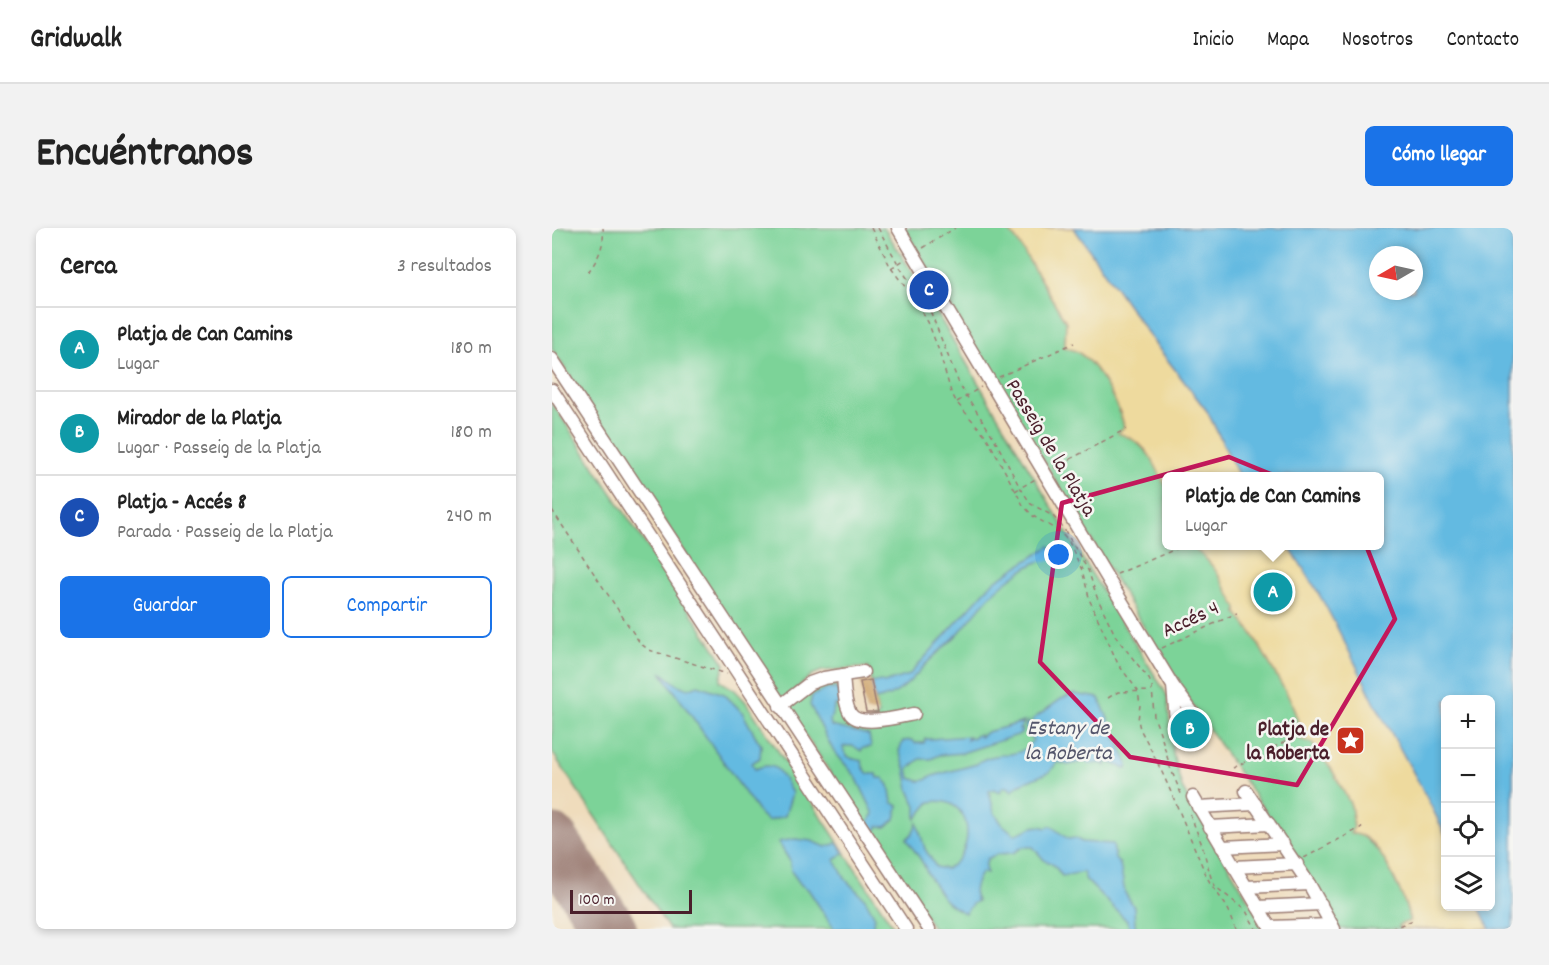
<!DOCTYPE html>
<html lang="es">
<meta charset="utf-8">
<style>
:root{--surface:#fff;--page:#f2f2f2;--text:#222;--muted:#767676;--line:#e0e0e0;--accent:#1a73e8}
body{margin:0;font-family:Dekko,sans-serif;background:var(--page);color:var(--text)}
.controls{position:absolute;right:18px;bottom:18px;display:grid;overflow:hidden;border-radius:9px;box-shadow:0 3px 9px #0003}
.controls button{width:54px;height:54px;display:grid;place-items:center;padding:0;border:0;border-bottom:2px solid var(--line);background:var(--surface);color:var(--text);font:30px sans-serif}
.compass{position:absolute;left:817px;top:18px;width:54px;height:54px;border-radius:50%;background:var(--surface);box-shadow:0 3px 9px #0003;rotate:261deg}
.scale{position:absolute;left:18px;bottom:15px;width:122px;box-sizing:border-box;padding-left:6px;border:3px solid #4a1f2b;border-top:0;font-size:16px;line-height:21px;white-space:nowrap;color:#4a1f2b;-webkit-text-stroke:4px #f6f6f2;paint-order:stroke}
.you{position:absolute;left:507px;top:327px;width:21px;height:21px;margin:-15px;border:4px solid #fff;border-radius:50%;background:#1a73e8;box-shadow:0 0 0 9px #1a73e833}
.badge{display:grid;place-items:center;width:39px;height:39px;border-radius:50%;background:var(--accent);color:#fff;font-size:20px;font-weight:700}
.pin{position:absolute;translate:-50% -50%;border:3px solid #fff;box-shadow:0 2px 6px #0006}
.popup{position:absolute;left:610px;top:244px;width:222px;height:78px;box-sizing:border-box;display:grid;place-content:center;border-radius:9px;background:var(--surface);filter:drop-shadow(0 2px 4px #0005);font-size:20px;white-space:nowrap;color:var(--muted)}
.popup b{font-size:22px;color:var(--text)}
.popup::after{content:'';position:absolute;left:50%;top:100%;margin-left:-12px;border:12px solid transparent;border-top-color:var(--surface)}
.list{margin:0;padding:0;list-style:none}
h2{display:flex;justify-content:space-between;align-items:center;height:78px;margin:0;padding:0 24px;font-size:26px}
h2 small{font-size:20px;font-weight:400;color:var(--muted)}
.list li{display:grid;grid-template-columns:39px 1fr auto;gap:18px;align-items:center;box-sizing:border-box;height:84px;padding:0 24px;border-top:2px solid var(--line)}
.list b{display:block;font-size:22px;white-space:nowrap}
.list p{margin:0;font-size:20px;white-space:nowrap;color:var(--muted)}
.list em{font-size:20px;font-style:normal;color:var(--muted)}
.actions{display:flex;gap:12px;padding:18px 24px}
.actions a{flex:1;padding:14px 0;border:2px solid var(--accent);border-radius:9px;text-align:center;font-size:21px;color:var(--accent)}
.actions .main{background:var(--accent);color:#fff}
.icon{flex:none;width:33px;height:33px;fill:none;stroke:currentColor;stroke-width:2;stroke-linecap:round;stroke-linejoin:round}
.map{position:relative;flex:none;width:961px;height:701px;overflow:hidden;border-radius:9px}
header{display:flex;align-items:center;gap:36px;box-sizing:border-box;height:84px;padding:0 30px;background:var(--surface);border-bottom:2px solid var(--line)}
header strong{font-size:28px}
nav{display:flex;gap:33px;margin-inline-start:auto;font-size:21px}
.intro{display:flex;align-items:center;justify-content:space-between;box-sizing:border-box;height:144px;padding:0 36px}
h1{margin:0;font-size:42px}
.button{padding:15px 27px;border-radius:9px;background:var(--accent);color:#fff;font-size:21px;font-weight:700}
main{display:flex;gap:36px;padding:0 36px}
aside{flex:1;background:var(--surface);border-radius:9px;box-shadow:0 3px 9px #0003}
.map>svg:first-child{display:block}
</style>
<header>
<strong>Gridwalk</strong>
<nav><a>Inicio</a><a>Mapa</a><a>Nosotros</a><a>Contacto</a></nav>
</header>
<div class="intro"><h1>Encuéntranos</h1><a class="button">Cómo llegar</a></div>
<main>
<aside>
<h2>Cerca<small>3 resultados</small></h2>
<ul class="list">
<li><span class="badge" style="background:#0f9aa8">A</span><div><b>Platja de Can Camins</b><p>Lugar</p></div><em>180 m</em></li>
<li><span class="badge" style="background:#0f9aa8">B</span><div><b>Mirador de la Platja</b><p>Lugar · Passeig de la Platja</p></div><em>180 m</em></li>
<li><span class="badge" style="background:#1a4fb4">C</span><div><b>Platja - Accés 8</b><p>Parada · Passeig de la Platja</p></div><em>240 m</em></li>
</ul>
<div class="actions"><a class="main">Guardar</a><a>Compartir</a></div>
</aside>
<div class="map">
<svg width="961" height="701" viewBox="0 0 961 701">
<rect width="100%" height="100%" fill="#f6f6f2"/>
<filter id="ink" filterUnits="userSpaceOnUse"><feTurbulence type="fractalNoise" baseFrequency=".0167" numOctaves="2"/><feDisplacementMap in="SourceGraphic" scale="12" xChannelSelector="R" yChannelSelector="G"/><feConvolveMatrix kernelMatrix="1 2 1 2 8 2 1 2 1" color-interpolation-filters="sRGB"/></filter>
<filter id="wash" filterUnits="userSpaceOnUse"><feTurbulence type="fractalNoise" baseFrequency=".008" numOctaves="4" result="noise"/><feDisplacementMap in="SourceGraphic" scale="24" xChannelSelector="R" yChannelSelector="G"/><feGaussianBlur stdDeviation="1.35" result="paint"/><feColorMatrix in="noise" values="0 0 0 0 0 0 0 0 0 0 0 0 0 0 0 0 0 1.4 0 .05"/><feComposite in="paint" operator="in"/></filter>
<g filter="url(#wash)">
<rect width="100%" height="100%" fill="#efdcbc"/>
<g fill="#7cd398" stroke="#637962" stroke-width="1.5">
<path d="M0 0H332L367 55 530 330 612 462 615 468 621 526 630 560 714 701H382L234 478C248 467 264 450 284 457L293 496 318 495 326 487 323 472 327 463 320 455 316 439 270 443 260 447 230 473 0 121Z"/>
<path d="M352 0H455L466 14 514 94 513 119C517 121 523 122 527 125 544 135 569 179 572 199L567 205 581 210 601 231 614 259V318C622 318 632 316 639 319 660 327 675 361 685 380V385L700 405 739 473 747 496 743 509 760 515 780 542 799 577 802 599 830 627 853 673 858 693 847 698 848 701H786L742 625 626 456Z"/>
<path d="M0 175 173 436 168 453 183 462 194 474 343 701H117L0 524Z"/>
</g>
<g fill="#eeda9e" stroke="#9c7c64" stroke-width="1.5">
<path d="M455 0H522L604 117 655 183 687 248H614V259C601 234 597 215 566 205L572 199C569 179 544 135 527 125 523 122 517 121 513 119L514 94 466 14Z"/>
<path d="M637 318H736L755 343 797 419 820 470 881 579 893 607 894 678 927 679 938 701H848L847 697 858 693C853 670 832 621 812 609 809 607 802 606 798 605L802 599 799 577 780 542 760 515 743 509 747 496 739 473 700 405 685 385V380C672 357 661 330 637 318Z"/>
</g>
<g fill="#64bae1" stroke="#576c86" stroke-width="1.5" fill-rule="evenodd">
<path d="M522 0H961V701H938L927 679 939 678V472H894L893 607C872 559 844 516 820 469 793 416 771 366 736 318H828V248H687L655 183 604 117ZM826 27H862V63H826Z"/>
<path d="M498 318 503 327C497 331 493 332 486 334 473 339 459 350 448 359 431 373 420 391 405 407 394 418 381 428 371 439 356 456 347 467 323 472L320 455 328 453 332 455 357 447 441 354Z"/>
<path d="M109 444 126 457 136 461 146 457 172 466 190 484 204 509 209 517 208 530 200 535 203 541C227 531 229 547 240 565L233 588 216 593 207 585Z"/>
<path d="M274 461H287L290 476 283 477 278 492 279 498 317 507 319 519 310 520 309 523C302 518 299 516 291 519 292 530 301 531 310 533L311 539 316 546H325L326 550H331L337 557 340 574 346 578 343 591 334 599 326 598 325 602 321 604 315 596 322 586 304 549 281 522 258 477 260 468Z"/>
<path d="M522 466 547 470 576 536 575 541 554 533V538L549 535 538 536 534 533 516 537 505 534 498 544 466 557 460 563 456 559H451L448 564 442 561 437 563 442 584 450 596 462 606C473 605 482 594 494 600L499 598 516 611 523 610 530 614 561 616 563 631 568 636 573 665 582 679 583 697 585 701H578L575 693 534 652 531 644 510 648C505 641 501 634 493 633L481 619H471L461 625 445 626 435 631 433 640 435 645 430 644C424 652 419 664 425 673L420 676 413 685C391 676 387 664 375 645 372 632 361 623 355 611L360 606 365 595 373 621 384 639 394 641C426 625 422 566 378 574L364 591V578L357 562 353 539 347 523 351 513 360 512 363 515H372L373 511H378L417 508 415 512 428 506V509L435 504 472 494 467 502H470L469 506 410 525 387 527 379 531H368L356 541 358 550 367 553 374 552 377 549 425 536C440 521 469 534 481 512L473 498 476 493 482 507 487 503 480 492 509 471Z"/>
<path d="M243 611 260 613 274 619 285 615 292 624 283 632 294 652 313 671 323 689 320 700 322 701H282L256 661 249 657 239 643 238 633 226 614Z"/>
</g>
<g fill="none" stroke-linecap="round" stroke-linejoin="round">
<path stroke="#64bae1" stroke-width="8" d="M493 330 503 327 514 321"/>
<path stroke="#9c7e74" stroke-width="22" d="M0 619 38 701"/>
<path stroke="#9c7e74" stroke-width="54" d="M0 613 58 701"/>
</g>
<g id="blocks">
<path fill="#cda268" d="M319 452 323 472 326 484H314L308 454Z"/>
</g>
</g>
<g filter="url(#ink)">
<use href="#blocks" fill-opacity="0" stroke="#9c7e74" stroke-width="1.5"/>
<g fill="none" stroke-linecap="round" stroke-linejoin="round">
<defs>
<g id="minor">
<path d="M346 0 556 351 621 458 649 496C650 508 644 514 633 513L625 504 621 458"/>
<path d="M0 131 377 701"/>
<path d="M0 162 354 701"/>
<path d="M291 447C292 459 292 474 298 485 306 500 347 489 362 486"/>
<path d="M228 478 258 455 272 450 311 444"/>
<path d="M694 563 757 656 782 701"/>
<path d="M641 569 719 701"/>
<path d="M646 579 703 576"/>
<path d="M658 599 717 596"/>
<path d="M670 619 731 616"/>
<path d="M682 639 745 636"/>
<path d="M694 659 757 656"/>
<path d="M706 679 769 676"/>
<path d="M718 699 780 697"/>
</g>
</defs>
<use href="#minor" stroke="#9c7e74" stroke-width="15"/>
<g stroke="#9c7e74" stroke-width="1.5" stroke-dasharray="4.5 4.5" stroke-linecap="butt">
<path d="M319 0 339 40 360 68 376 94 387 123 399 164 405 175 434 208 471 277 481 288 508 304 517 314 530 342 538 373 566 436 586 463 588 477 586 492 588 501C615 549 633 599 655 649 660 659 667 667 673 676 678 684 681 692 684 701"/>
<path d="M326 0 349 41 379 85 408 158 442 210 466 256 479 276 501 288 512 301 536 342 545 369 564 409 597 451 600 458 602 489 609 507 618 539 630 568"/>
<path d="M371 20 403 0"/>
<path d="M339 40 352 32"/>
<path d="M36 44C46 32 53 16 51 0"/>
<path d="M447 149 522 115"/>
<path d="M405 174 429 159"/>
<path d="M502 240 574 201"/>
<path d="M463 263 485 250"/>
<path d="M0 282 88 415 97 422 175 446"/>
<path d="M565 346 631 318"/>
<path d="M610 420 685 385"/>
<path d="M681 540 752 504"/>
<path d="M638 586 650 617 660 653 664 659 694 683 704 701"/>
<path d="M752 630 810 599"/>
<path d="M839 701 864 691"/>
</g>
<use href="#minor" stroke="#fff" stroke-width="12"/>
<path stroke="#9c7e74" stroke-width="1.5" stroke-dasharray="4.5 4.5" stroke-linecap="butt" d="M556 470 566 464 600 463"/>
</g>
</g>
<path fill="none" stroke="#c2185b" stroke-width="4.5" stroke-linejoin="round" d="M677 229 799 279 843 391 745 557 578 529 488 434 510 275Z"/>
<defs>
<symbol id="sight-square" viewBox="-11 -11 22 22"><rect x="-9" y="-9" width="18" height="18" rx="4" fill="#c8321e" stroke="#f6f6f2"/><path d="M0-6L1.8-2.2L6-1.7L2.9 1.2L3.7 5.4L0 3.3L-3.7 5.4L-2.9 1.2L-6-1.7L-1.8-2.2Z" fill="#fff"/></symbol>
</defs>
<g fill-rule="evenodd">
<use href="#sight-square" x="782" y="496" width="33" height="33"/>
</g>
<g text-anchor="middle" stroke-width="5" stroke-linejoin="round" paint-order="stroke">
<g font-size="21" fill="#4a1f2b" stroke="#f6f6f2">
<text transform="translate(500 219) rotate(59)" y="7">Passeig de la Platja</text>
<text transform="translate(638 390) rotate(-25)" y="7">Accés 4</text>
</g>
<g font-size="21" font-weight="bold" fill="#4a1f2b" stroke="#f6f6f2" text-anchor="end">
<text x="777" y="507">Platja de<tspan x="777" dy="24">la Roberta</tspan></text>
</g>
<g font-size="22" font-style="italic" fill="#53556b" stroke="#f6f6f2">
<text x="516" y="506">Estany de<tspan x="516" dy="25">la Roberta</tspan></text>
</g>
</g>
</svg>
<div class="controls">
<button>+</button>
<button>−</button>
<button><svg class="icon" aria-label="locate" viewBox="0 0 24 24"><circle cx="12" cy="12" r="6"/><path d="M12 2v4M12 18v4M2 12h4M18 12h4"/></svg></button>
<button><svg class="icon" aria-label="layers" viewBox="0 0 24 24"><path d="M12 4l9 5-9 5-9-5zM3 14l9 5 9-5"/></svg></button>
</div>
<svg class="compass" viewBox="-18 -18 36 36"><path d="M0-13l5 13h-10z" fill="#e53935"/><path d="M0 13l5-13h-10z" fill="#767676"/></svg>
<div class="scale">100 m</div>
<div class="you"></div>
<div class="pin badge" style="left:721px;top:364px;background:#0f9aa8">A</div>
<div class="popup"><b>Platja de Can Camins</b>Lugar</div>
<div class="pin badge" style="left:638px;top:501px;background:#0f9aa8">B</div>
<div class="pin badge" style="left:377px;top:62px;background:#1a4fb4">C</div>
</div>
</main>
